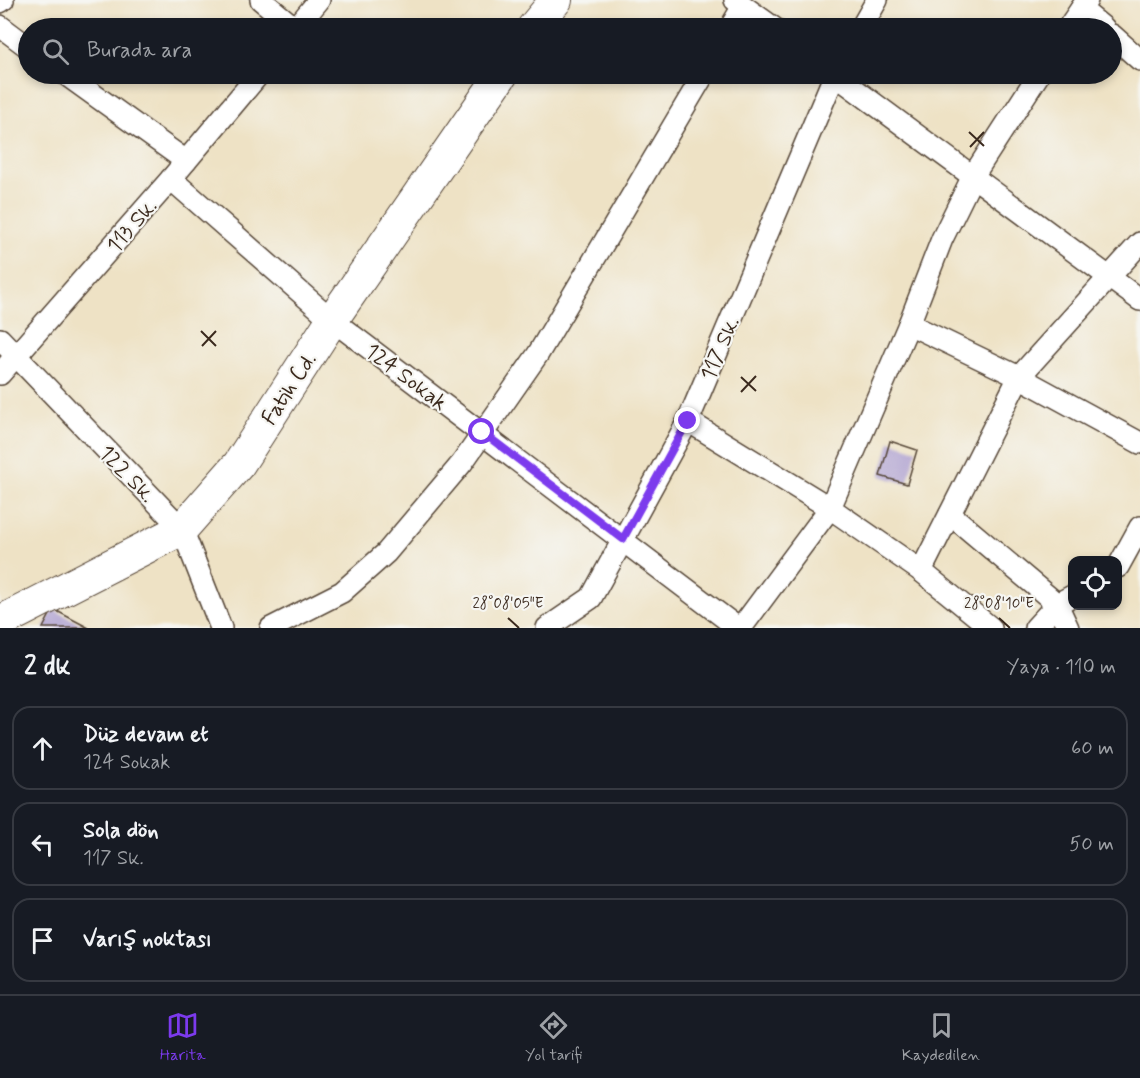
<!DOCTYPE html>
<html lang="tr">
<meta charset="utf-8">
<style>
:root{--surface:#171b24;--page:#20242c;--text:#f1f3f6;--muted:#9ea1a6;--line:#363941;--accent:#7c3aed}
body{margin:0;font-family:Mynerve,sans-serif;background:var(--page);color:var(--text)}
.controls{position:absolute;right:18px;bottom:18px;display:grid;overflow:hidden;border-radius:12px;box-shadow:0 3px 9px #0003}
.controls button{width:54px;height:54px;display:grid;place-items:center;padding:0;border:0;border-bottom:2px solid var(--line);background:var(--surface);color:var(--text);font:30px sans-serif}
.stop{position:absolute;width:18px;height:18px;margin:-14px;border:4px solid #7c3aed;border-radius:50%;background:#fff}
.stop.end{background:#7c3aed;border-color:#fff;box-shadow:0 2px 6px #0008}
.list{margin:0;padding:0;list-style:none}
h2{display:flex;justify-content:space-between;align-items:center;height:78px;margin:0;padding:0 24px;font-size:26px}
h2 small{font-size:20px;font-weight:400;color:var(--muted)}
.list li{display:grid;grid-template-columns:39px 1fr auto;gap:18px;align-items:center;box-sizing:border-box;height:84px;margin:0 12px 12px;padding:0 12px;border:2px solid var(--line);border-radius:18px}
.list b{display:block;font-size:22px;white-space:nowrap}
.list p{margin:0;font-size:20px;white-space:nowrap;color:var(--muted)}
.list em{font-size:20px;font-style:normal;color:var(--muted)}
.icon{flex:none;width:33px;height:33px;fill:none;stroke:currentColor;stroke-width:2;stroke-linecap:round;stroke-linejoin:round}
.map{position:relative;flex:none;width:1140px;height:628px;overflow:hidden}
.search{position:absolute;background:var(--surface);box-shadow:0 3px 9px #0003;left:18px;right:18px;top:18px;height:66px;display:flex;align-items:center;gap:15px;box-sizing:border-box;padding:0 21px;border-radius:33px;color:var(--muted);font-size:22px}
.sheet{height:366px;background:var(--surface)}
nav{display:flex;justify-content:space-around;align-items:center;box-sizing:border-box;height:84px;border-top:2px solid var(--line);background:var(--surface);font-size:16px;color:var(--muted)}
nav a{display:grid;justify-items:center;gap:3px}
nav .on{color:var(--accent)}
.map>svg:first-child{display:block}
</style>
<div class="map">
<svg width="1140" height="628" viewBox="0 0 1140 628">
<rect width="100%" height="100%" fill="#f6f6f2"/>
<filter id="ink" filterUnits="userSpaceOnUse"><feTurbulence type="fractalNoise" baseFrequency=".0167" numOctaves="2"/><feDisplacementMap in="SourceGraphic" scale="12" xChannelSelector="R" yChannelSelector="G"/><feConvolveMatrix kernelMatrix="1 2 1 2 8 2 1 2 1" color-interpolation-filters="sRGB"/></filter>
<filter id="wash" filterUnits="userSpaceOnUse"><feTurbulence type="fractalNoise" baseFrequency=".008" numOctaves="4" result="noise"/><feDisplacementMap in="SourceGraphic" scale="24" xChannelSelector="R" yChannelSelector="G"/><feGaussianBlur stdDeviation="1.35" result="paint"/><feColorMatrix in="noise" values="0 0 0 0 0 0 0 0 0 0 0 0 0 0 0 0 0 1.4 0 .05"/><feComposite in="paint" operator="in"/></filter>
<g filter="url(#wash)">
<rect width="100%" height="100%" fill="#eee2c5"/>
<g id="blocks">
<g fill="#ab9cce">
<path d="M890 441 917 450 907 484 880 476Z"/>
<path d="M53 609 89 628H43Z"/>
</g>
</g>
</g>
<g filter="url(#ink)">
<use href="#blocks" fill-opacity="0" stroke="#564637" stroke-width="1.5"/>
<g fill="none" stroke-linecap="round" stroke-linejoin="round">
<defs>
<g id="street">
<path d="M261 0 295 28"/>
<path d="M735 0 774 28"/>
<path d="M0 2 3 0"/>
<path d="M1081 9 1104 28"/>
<path d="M0 26 28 47"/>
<path d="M296 28 319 0"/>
<path d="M730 28 743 6"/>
<path d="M861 28 877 0"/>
<path d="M1068 28 1087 0"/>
<path d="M1112 35 1140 60"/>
<path d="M65 74 186 161"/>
<path d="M834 74 1140 300"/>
<path d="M171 179 332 320 738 628"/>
<path d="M909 324 1019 377 1140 443"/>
<path d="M0 339 182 529 221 628"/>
<path d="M0 374 171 179 259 74"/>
<path d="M688 421 830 508 921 571 991 628"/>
<path d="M950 514 1057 604 1068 628"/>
<path d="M1118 567 1140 527"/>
<path d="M921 571 1019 377 1140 243"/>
<path d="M271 628 342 592 386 553 462 463 538 354 704 74"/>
<path d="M547 628 591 598 688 421 835 74"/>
<path d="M741 628 830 508 909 324 942 239 973 176 1039 74"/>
<path d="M1035 628 1057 604 1072 596"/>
</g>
<g id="secondary">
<path d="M533 28 556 0"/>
<path d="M0 622 182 529 239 464 332 320 502 74"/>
</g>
</defs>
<use href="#street" stroke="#564637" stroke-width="24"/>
<use href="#secondary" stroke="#564637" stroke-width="34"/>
<use href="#street" stroke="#fff" stroke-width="21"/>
<use href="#secondary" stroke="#fff" stroke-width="32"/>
</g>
</g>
<g fill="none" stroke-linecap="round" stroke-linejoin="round" filter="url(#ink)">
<path stroke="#7c3aed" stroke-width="8" d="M482 432 623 539 688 421"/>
</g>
<path fill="none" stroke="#3b2a1e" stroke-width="2" d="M969 132 984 146M970 147 984 132M201 331 216 346M202 346 216 331M741 377 756 391M741 392 756 376M508 618 519 628M999 618 1010 628"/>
<g text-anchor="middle" stroke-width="4.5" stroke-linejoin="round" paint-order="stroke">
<g font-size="22" fill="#3b2a1e" stroke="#f6f6f2">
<text transform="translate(131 225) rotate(-49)" y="8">113 Sk.</text>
<text transform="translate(719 348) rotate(-67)" y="8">117 Sk.</text>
<text transform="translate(407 376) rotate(37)" y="8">124 Sokak</text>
<text transform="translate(288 388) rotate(-57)" y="8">Fatih Cd.</text>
<text transform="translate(128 473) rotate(46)" y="8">122 Sk.</text>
</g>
</g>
<g font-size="15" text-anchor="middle" fill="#3b2a1e" stroke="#f6f6f2" stroke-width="4.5" stroke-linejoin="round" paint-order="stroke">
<text x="508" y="608">28°08'05"E</text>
<text x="999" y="608">28°08'10"E</text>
</g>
</svg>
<div class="controls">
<button><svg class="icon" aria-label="locate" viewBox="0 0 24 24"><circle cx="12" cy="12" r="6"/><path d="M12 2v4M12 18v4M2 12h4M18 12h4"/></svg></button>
</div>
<div class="stop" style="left:482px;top:432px"></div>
<div class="stop end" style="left:688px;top:421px"></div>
<div class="search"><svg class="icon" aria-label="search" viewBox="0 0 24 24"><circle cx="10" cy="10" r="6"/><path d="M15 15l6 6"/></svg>Burada ara</div>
</div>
<section class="sheet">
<h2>2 dk<small>Yaya · 110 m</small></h2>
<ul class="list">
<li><svg class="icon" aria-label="ahead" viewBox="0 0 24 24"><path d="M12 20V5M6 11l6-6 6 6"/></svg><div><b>Düz devam et</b><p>124 Sokak</p></div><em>60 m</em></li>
<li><svg class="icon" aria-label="left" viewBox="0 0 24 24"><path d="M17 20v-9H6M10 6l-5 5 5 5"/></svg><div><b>Sola dön</b><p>117 Sk.</p></div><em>50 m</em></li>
<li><svg class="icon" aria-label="arrive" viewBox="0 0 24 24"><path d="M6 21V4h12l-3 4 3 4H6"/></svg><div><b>Varış noktası</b></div></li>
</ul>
</section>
<nav>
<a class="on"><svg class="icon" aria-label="map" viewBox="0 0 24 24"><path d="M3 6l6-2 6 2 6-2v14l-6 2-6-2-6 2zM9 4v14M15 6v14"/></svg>Harita</a>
<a><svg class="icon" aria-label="directions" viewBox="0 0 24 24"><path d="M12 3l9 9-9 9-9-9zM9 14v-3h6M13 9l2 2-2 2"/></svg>Yol tarifi</a>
<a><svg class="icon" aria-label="saved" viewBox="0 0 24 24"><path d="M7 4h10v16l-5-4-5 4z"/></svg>Kaydedilen</a>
</nav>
